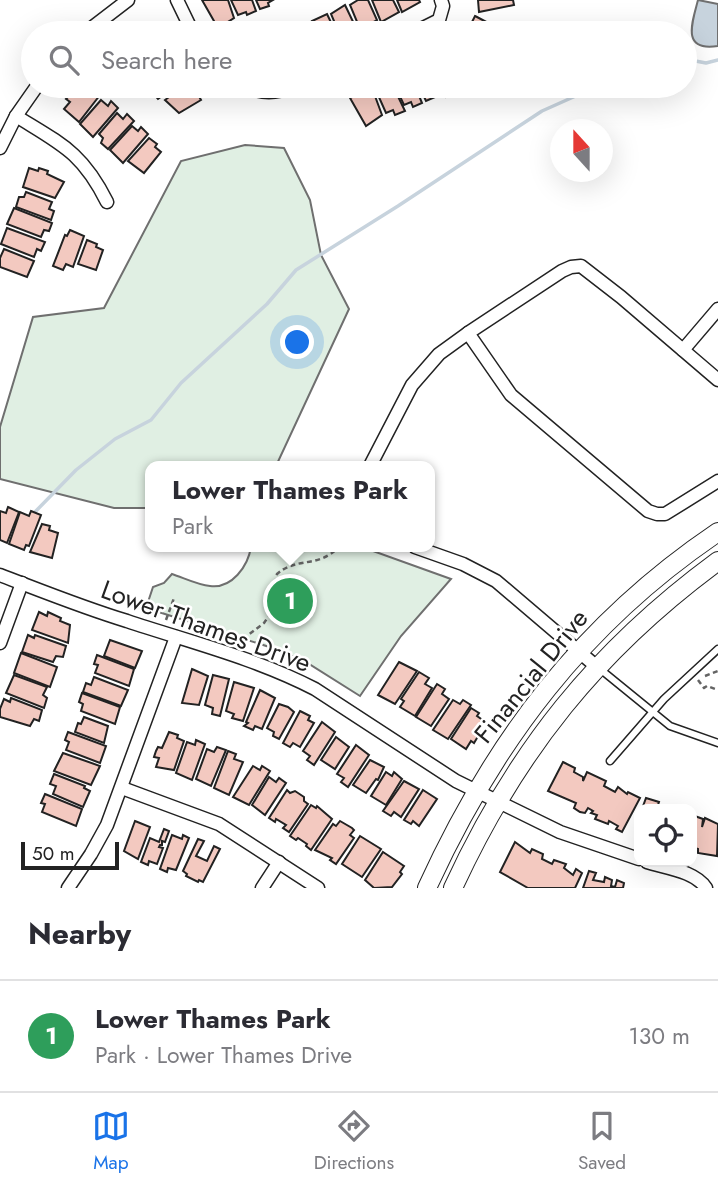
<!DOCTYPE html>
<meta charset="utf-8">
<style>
:root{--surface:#fff;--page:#f2f2f3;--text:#2b2b33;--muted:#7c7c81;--line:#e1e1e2;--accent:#1a73e8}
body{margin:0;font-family:Jost,sans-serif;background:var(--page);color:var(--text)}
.controls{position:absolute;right:21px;bottom:21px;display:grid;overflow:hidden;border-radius:14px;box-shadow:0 7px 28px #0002}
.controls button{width:63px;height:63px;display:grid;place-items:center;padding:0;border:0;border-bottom:2px solid var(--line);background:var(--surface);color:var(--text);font:35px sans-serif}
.compass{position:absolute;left:550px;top:119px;width:63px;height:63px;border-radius:50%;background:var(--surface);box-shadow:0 7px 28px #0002;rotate:339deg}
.scale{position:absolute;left:21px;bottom:18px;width:98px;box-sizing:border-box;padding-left:7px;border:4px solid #222;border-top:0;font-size:19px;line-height:24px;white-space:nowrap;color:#222;-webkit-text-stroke:5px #fff;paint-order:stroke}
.you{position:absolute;left:298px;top:343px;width:24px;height:24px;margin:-18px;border:5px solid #fff;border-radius:50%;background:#1a73e8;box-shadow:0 0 0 10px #1a73e833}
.badge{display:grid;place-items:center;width:46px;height:46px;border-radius:50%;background:var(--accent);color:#fff;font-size:23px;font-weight:700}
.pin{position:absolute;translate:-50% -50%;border:4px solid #fff;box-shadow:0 2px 7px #0006}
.popup{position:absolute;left:145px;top:461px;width:290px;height:91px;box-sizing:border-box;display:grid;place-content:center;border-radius:14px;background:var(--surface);filter:drop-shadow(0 2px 5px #0005);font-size:23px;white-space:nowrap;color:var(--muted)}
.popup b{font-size:26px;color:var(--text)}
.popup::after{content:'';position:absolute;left:50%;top:100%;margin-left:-14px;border:14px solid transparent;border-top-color:var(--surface)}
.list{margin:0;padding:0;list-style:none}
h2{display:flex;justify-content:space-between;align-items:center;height:91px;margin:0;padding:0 28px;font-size:30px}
h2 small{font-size:23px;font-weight:400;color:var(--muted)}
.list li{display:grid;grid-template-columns:46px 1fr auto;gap:21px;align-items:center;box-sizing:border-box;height:112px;padding:0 28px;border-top:2px solid var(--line)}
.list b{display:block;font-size:26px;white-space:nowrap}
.list p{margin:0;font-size:23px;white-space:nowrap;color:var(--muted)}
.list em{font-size:23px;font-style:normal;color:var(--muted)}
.icon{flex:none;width:38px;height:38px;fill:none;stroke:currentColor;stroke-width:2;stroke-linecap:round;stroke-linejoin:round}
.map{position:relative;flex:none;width:718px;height:888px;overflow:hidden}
.search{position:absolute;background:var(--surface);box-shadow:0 7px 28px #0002;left:21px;right:21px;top:21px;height:77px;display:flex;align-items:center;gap:18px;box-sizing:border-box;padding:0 24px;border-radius:38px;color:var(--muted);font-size:26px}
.sheet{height:203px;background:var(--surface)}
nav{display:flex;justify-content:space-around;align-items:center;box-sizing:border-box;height:98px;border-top:2px solid var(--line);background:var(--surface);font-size:19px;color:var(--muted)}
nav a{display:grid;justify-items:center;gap:4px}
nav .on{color:var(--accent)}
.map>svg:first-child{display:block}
</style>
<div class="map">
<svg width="718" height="888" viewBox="0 0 718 888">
<rect width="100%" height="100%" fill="#fff"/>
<g fill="#e0efe3" stroke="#6f6f6f" stroke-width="2">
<path d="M245 145 284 148 310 200 321 255 349 309 276 466H150V508H114L0 479V427L33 317 104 308 181 161Z"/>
<path d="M251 547H362L451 579 401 636 360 696 309 664 279 650 146 608 153 587 164 583 172 574C184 578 198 585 210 586 232 589 248 566 251 547Z"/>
</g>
<path fill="#c7d3dd" stroke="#6f6f6f" stroke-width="2" d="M698 0 718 4V46C681 52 692 23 698 0Z"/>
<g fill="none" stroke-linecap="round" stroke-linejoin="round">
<g stroke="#c7d3dd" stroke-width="3.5">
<path d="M685 59 706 63 718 60"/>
<path d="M33 514 76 470 115 439 151 420 181 383 267 304 296 270 398 206 542 111 598 86"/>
</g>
</g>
<g fill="#f3c9c0" stroke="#222" stroke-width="2">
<path d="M202 0H228L234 18 218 28Z"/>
<path d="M231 0H252L256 11 247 15 246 12 238 15Z"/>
<path d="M256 0H273L268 3 269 6 260 9Z"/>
<path d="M358 0H368L377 20 368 25 369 28 365 30 363 27 360 29 350 5Z"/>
<path d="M372 0H393L399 12 381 22Z"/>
<path d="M397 0H419L420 2 402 12Z"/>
<path d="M478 0H513L514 5 479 12Z"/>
<path d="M345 5 357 30 350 33H339L331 14Z"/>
<path d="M327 14 336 33H318L312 21Z"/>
<path d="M475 16 477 17 507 33H470L474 26 471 24Z"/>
<path d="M309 23 313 33H294L293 30Z"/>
<path d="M150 24 156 33H133L141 27 143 30Z"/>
<path d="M84 86H94L96 87 94 90 100 95 79 122 64 109 70 102 66 99 72 93 74 95Z"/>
<path d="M147 86H176L158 99Z"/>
<path d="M184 86H193L201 100 179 113 165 100Z"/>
<path d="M374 86H393L405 111 395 115 393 110 386 113Z"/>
<path d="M395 86H415L422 103 413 107 411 102 404 105Z"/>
<path d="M419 86H438L440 90 432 93 435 97 426 101Z"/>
<path d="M441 86H463L465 88 446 97Z"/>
<path d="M372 88 382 115 366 126 350 98Z"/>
<path d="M101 100 108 106 111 101 118 108 93 137 80 124Z"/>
<path d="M117 113 123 119 127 114 134 121 108 149 101 143 103 138 99 134Z"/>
<path d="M132 126 138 131 141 127 148 134 123 163 110 150Z"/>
<path d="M149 138 157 144 155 147 161 152 144 173 128 161Z"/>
<path d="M29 168 38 171 39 168 48 171 47 174 64 182 55 198 23 187Z"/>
<path d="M26 192 52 202 49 209 54 211 51 220 16 207 19 197H24Z"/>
<path d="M14 208 52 223 49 231 44 230 41 237 7 224Z"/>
<path d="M7 228 45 242 41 251 37 249 34 257 1 244Z"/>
<path d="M70 230 84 236 73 267 66 264 63 270 53 266 65 235 67 236Z"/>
<path d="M87 240 97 244 96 247 103 250 96 270 78 264Z"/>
<path d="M4 249 34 261 27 277 0 267V258Z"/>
<path d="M8 507 19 512 7 543 0 540V511L6 513Z"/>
<path d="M31 511 41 515 29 546 26 545 24 550 9 544 20 512 29 516Z"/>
<path d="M42 524 50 526 49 530 58 533 52 558 30 552Z"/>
<path d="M39 612 47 616 48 612 61 618 60 621 70 625 68 643 32 630Z"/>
<path d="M28 635 34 638 35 635 66 646 63 657 56 656 53 662 22 652Z"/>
<path d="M110 640 142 651 135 668 104 656Z"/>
<path d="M21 653 57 667 50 687 14 673Z"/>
<path d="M97 655 134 669 129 686 95 673 98 665 94 664Z"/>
<path d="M399 662 417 671 395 704 378 695Z"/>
<path d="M192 669 208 676 199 705 182 703Z"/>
<path d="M419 672 429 678 425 684 432 688 415 716 400 707 404 701 401 699Z"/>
<path d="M14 675 47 687 43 695 47 698 44 708 6 693Z"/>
<path d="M213 675 229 679 220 716 212 714 213 708 205 705Z"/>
<path d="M94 677 128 690 121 706 83 692 86 683 91 685Z"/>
<path d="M234 682 254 688 243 721 232 718 234 714 226 711Z"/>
<path d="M437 684 445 689 442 694 449 699 431 726 416 717Z"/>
<path d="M260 690 275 698 262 729 255 726 253 730 244 726 248 723 246 722Z"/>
<path d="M82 693 120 707 115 724 81 711 83 704 79 702Z"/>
<path d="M11 698 42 710 39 721 34 719 30 726 0 717V709L4 699 10 702Z"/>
<path d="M453 700 460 704 463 700 471 705 448 739 433 730Z"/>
<path d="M279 704 288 707 294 712 279 739 273 736 274 732 267 728Z"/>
<path d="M471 708 479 713 477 716 484 721 478 730 481 732 477 738 474 743 471 741 466 749 451 739Z"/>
<path d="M300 711 310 716 308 720 314 723 300 747 293 743 290 747 283 743Z"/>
<path d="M84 717 108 726 104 743 75 732 78 723 81 724Z"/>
<path d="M322 722 335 732 314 765 307 760 310 756 303 751Z"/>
<path d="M68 732 106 746 100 763 66 750 69 742 65 740Z"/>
<path d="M169 732 178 735 177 738 184 741 174 770 156 767 159 758 154 757 156 751 158 747 162 748Z"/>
<path d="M336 737 349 747 335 769 321 760Z"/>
<path d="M196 740 205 744 192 780 176 773 187 742 195 745Z"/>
<path d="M356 745 369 755 348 787 341 782 344 778 337 774Z"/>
<path d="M217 747 226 750 211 786 196 779 207 749 214 752Z"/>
<path d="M228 751 236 754 234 759 243 762 229 795 214 788Z"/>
<path d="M63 753 100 766 91 785 54 771Z"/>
<path d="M370 760 384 767 378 780 376 779 366 793 353 785Z"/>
<path d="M563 762 575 768 574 772 583 777V781L587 772 606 781 604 786 615 792 618 787 627 794 628 792 640 798 622 832 616 829 618 826 609 821 608 824 595 819 597 815 591 813 593 811 588 808 585 813 580 812 574 808 576 803 548 791Z"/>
<path d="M253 766 260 770 262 766 270 771 249 805 233 797Z"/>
<path d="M386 772 392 776 394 772 402 779 386 805 371 796Z"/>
<path d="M54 774 85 786 84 788 90 791 83 807 53 794 56 786 50 784Z"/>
<path d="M269 777 276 782 279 778 286 783 265 815 252 805Z"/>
<path d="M404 781 419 789 401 817 394 812 391 816 383 811Z"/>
<path d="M287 790 290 793 295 791 304 797V801L308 804 289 832 283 828 286 825 276 819 275 822 269 818Z"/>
<path d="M423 790 437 799 419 826 413 821 411 824 404 820Z"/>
<path d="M45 794 82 809 76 826 42 812 45 804 41 803Z"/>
<path d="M646 798 659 802 658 805 679 809H642Z"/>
<path d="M311 805 316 808 317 806 332 819 311 850 306 846 307 844 298 838 296 840 290 836Z"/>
<path d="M692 815 703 819 702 827 705 818 718 824 717 856 698 853V849L692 847Z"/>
<path d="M135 821 150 827 138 859 124 851Z"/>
<path d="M340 821 352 828 354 830 350 835 354 838 336 864 330 860 332 858 315 850 333 824 336 826Z"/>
<path d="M164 829 169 831 165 842 162 841V845H160L159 847 163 848 157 864 149 861 148 865 141 862 150 838 159 842Z"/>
<path d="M172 835 182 839 183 835 189 838 176 870 168 868 167 872 160 869Z"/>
<path d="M360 836 381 849 362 877 342 864Z"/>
<path d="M198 839 204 841 196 856 207 861 214 846 220 849 203 882 199 880 198 882 186 876 187 874 183 871Z"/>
<path d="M515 842 530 853 532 849 543 854 542 859 552 864 554 860 566 864 564 868 573 875 576 869 582 873 575 888H528L500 872Z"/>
<path d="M383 852 404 866 400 872 402 874 392 887 374 888 365 880Z"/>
<path d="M589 871 596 873 593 880 604 882 605 877 612 880 611 886 615 887 617 880 624 883 623 888H583Z"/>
</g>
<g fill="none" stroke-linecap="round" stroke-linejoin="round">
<defs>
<g id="lane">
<path d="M600 669 670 726 718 743"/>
<path d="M610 761 664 699 718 649"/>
</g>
<g id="street">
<path d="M177 0 193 33"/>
<path d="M85 33 128 0"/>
<path d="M413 33 439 20 443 6 441 0"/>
<path d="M243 86C262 94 276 94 294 86"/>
<path d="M16 116C61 144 82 152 107 202"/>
<path d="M0 148 16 116 37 86"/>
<path d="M683 350 718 309"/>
<path d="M718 380 621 297 581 266 571 267 562 271 468 333 511 395 648 511 657 514H665L718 481"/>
<path d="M370 466 412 385 439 354 468 333"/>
<path d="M415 547 463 564 496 581 597 667"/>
<path d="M0 575C42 591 84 608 127 621 190 642 255 658 315 689L456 781 560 832 639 859"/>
<path d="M0 643 22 583"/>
<path d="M122 788 219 824 318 888"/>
<path d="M647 862C666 868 695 871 706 888"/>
<path d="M68 888 91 854 107 825 176 637"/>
<path d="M262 888 279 862"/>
</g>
<g id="secondary">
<path d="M427 888C494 741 583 623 718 532"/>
<path d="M453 888C516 751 597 650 718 561"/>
</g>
</defs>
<use href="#lane" stroke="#222" stroke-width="9"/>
<use href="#street" stroke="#222" stroke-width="15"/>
<use href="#secondary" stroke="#222" stroke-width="20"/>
<g stroke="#646464" stroke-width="2.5" stroke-dasharray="5 3.5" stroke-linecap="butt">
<path d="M166 620 174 598"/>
<path d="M243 639 264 623 270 614 277 574C298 556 317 569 339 547"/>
<path d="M705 676 718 671"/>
<path d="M698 680 704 688 707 686 718 690"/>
</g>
<use href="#lane" stroke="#fff" stroke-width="6"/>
<use href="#street" stroke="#fff" stroke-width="12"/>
<use href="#secondary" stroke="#fff" stroke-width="18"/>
</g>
<g text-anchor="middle" stroke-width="5" stroke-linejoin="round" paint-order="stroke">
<g font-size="26" fill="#222" stroke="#fff">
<text transform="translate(206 626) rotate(20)" y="9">Lower Thames Drive</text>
<text transform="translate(531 676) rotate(-51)" y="9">Financial Drive</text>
</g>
</g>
</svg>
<div class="controls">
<button><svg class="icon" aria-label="locate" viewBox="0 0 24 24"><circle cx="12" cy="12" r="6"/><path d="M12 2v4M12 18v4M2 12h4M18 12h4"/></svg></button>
</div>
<svg class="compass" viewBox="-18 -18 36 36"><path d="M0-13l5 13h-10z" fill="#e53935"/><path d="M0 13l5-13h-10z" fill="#7c7c81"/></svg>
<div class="scale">50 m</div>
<div class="you"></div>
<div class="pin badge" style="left:290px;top:601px;background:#2e9e5b">1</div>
<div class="popup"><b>Lower Thames Park</b>Park</div>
<div class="search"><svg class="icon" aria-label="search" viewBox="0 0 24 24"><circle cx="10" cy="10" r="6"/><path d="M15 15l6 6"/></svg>Search here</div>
</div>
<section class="sheet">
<h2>Nearby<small></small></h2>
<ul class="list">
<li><span class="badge" style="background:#2e9e5b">1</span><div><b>Lower Thames Park</b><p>Park · Lower Thames Drive</p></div><em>130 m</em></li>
</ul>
</section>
<nav>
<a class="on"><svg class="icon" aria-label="map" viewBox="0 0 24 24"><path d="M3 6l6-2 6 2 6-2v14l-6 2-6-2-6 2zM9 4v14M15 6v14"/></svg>Map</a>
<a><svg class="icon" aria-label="directions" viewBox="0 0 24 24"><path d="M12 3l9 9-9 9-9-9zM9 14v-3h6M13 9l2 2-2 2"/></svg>Directions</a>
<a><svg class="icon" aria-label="saved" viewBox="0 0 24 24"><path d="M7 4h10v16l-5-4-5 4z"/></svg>Saved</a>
</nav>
